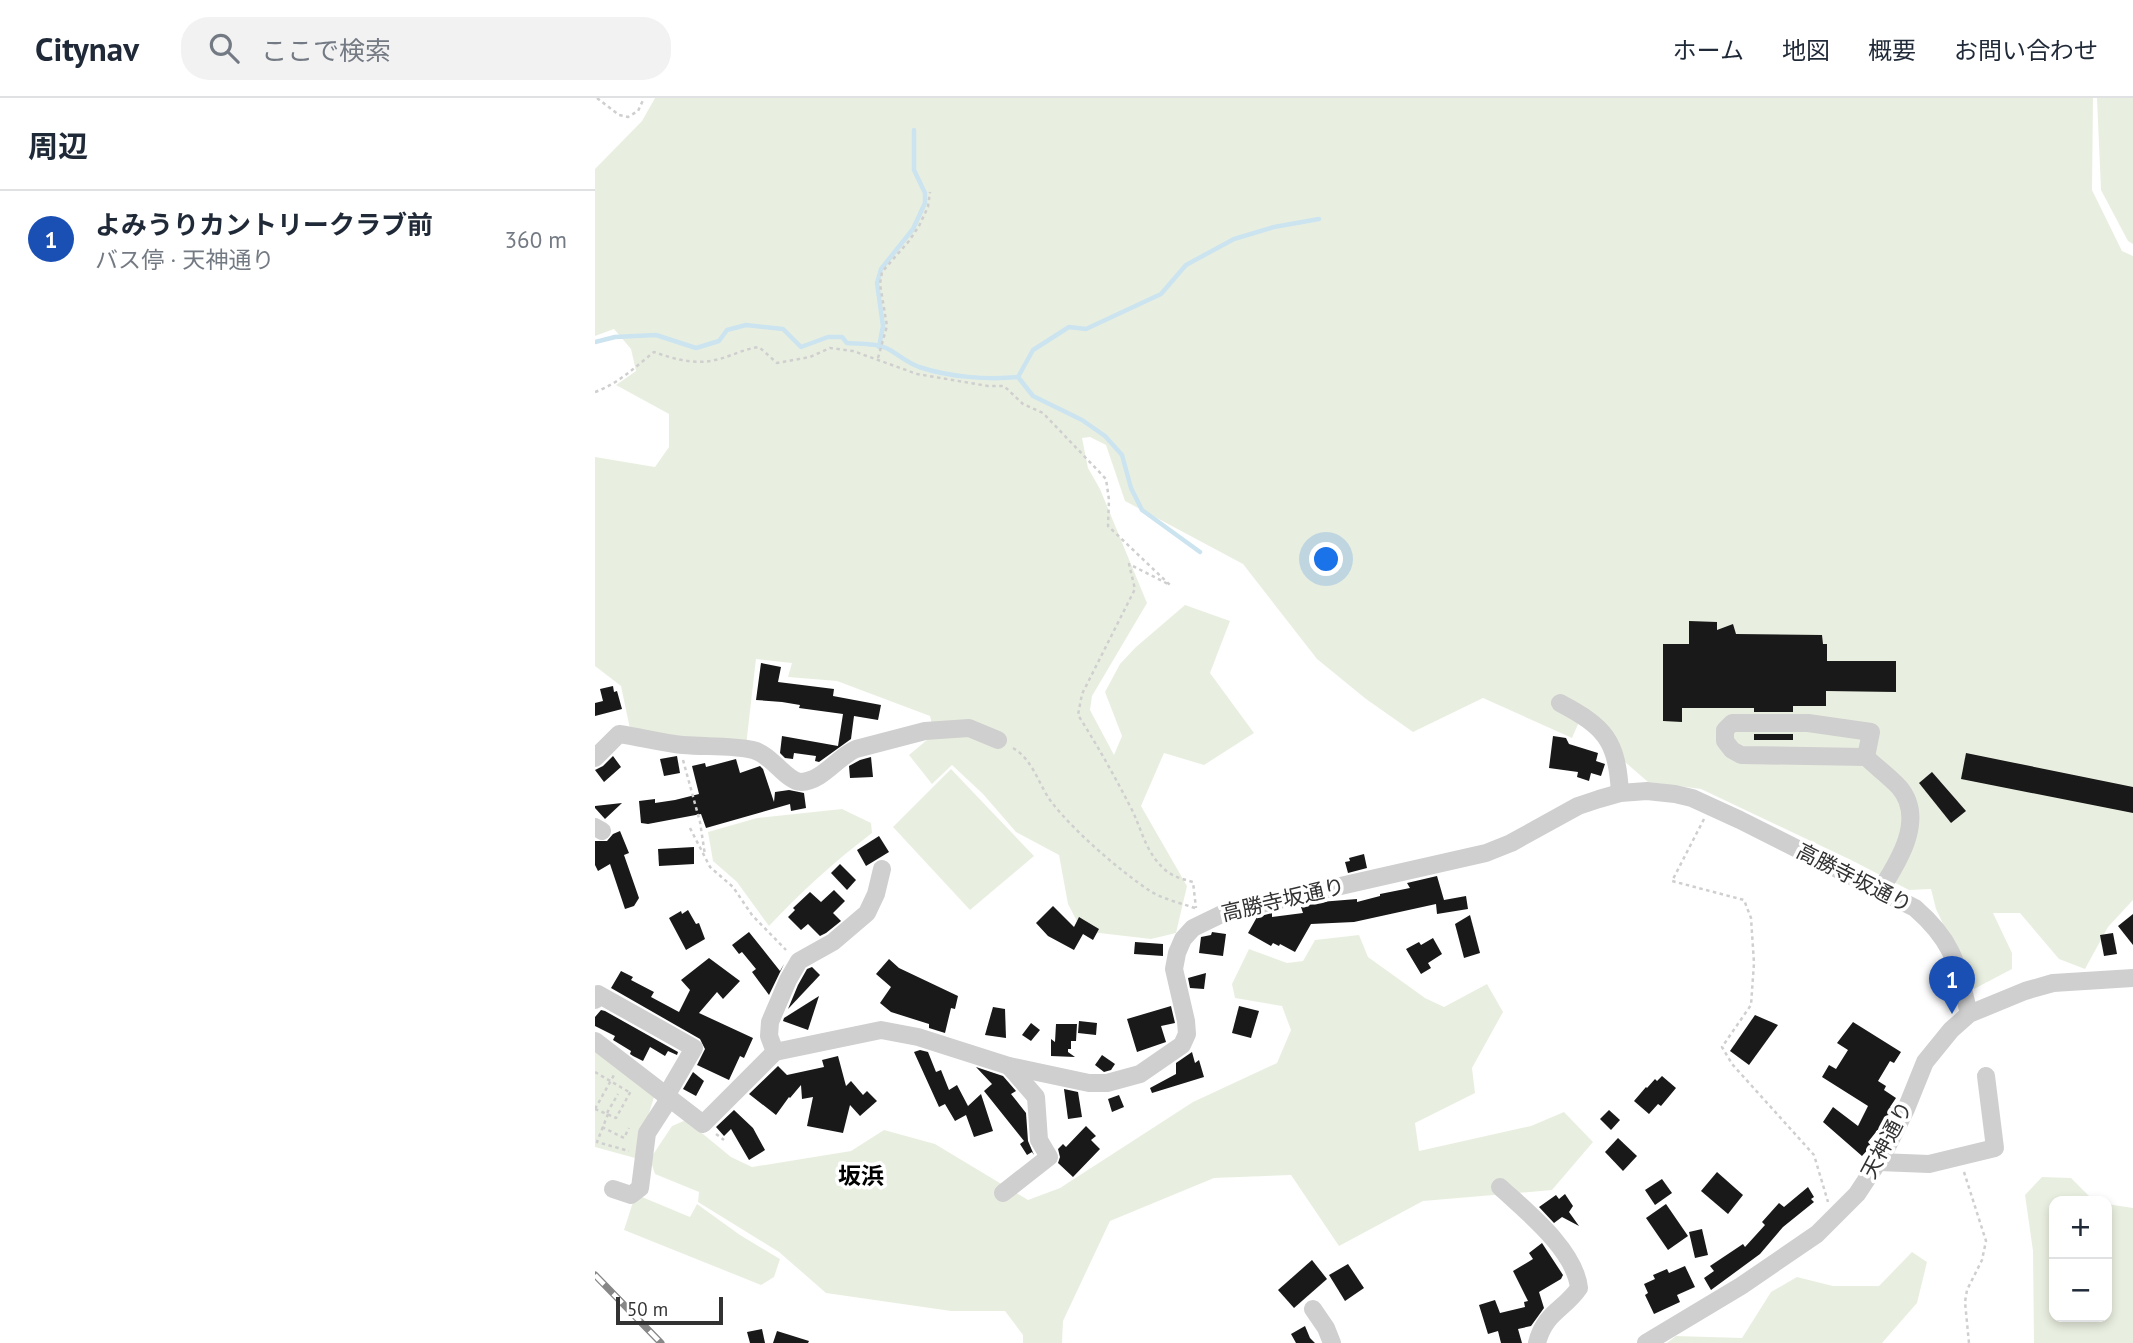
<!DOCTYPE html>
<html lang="ja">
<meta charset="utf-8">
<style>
:root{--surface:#fff;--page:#f2f2f3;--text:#1f2937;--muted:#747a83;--line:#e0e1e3;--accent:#2563eb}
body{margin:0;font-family:"PT Sans","Noto Sans JP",sans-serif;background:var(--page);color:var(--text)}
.controls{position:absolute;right:21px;bottom:21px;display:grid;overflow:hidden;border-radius:14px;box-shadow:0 4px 10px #0003}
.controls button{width:63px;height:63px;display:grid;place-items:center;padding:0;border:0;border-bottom:2px solid var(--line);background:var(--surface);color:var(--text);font:35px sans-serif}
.scale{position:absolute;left:21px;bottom:18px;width:107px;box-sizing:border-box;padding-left:7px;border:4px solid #323232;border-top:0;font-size:19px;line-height:24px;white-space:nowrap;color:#323232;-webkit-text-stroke:5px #fff;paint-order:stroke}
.you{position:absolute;left:732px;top:462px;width:24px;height:24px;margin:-18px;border:5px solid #fff;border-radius:50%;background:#1a73e8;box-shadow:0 0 0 10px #1a73e833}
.badge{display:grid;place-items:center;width:46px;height:46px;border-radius:50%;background:var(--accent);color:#fff;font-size:23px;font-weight:700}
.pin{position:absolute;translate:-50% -58px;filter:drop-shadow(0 2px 4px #0008)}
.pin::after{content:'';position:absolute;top:37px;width:24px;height:21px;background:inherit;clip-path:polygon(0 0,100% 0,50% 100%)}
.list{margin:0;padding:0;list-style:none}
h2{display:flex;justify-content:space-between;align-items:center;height:91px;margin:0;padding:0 28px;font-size:30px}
h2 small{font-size:23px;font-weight:400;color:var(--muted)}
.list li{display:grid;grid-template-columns:46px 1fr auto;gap:21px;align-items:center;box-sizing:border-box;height:98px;padding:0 28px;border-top:2px solid var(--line)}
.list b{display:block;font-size:26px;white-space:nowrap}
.list p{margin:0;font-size:23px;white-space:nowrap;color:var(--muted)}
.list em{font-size:23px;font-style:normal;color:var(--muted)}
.icon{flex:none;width:38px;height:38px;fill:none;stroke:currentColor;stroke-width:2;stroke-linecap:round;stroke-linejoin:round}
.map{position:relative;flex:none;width:1538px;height:1245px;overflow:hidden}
header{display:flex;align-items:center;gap:42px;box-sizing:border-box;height:98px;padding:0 35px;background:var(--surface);border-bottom:2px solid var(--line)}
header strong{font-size:33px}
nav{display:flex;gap:38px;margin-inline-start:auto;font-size:24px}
.search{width:490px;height:63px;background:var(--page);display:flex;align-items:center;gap:18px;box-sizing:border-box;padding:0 24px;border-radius:28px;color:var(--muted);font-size:26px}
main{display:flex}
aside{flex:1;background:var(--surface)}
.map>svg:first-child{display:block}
</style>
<header>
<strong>Citynav</strong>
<div class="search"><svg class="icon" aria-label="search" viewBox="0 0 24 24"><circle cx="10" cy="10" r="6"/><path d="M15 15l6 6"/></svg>ここで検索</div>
<nav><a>ホーム</a><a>地図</a><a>概要</a><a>お問い合わせ</a></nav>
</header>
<main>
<aside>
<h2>周辺<small></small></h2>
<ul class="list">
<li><span class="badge" style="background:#1a4fb4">1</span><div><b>よみうりカントリークラブ前</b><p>バス停 · 天神通り</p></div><em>360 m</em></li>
</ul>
</aside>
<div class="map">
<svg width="1538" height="1245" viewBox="0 0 1538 1245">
<rect width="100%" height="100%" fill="#fff"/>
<g fill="#e9efe0">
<path d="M60 0H1498L1497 92 1527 153 1538 158V802L1513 829 1490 871 1464 861 1425 815H1398L1417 855V871L1379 891 1341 811 1336 791 1314 792 1256 762 1106 691 1053 684 984 624 977 640 888 600 818 634 771 601 722 561 648 466 530 403 511 347 495 339 487 340 493 370 505 391 552 505 497 598 495 612 519 657 527 638 510 594 525 566 541 549 590 507 635 523 615 575 659 635 609 667 569 655 546 708 592 788 581 835 556 841 487 833 473 806 464 757 421 734 388 696 357 667 337 686 314 657 339 636 335 618 242 583 193 579 197 565 161 561 151 648 35 631 26 588 0 568V359L60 369 74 349V316L21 287 41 273 36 251 19 231 0 238V71L47 23Z"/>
<path d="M1502 0H1538V146L1533 143 1506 92Z"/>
<path d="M356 671 439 758 375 812 298 729Z"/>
<path d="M247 711 276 725 277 735C240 763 206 794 174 828L142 784 118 763 113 734 162 720Z"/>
<path d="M764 837 773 859 830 900 849 909 892 886 908 914 877 970 880 995 820 1025 824 1053 936 1028 969 1014 998 1044 957 1092 828 1103 744 1148 696 1077 619 1080 515 1123 468 1223 467 1245H428V1237L410 1213H356L231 1195 184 1154 103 1104 104 1094 60 1076 55 1061 77 1028 91 1022 136 1059 157 1069 256 1053 289 1032 340 1046 433 1102 465 1090 598 1004 682 965 696 932 687 908 640 900 637 886 654 851 692 865 708 863 720 842Z"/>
<path d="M0 949 60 996 40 1060 0 1049Z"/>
<path d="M1447 1079 1476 1080 1499 1103H1459V1219H1512V1106L1538 1110V1245H1439L1438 1153 1430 1097Z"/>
<path d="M47 1099 95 1119 102 1106 145 1137 185 1161 179 1179 166 1187 29 1132 38 1104Z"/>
<path d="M1317 1154 1332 1164 1322 1205 1287 1245H1072L1081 1238 1147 1240 1176 1194 1202 1179 1238 1188H1284Z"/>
</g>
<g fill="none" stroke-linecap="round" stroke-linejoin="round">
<g stroke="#cce4f0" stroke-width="4.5">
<path d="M0 244 20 239 61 237 101 250 124 243 132 232 151 227 188 231 206 249 233 239H247L252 245C265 246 283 245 295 252 305 258 313 265 324 269 354 279 392 282 423 279L438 252 474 229 491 231 566 196 591 167 639 141 679 129 724 121"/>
<path d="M284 249 288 228 282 185 286 171 318 131 330 105V95L319 72V32"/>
<path d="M423 279 438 298 487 322 510 338 527 357 536 390 547 412 605 454"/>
</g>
</g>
<g fill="#191919">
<path d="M1094 523 1122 524V532L1138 526 1141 536 1227 537 1228 546H1232V563H1301V594L1231 593V608H1198V614H1159V610H1087V624L1068 623V546H1094Z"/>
<path d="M166 565 186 569 183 584 239 591 238 598 286 607 283 622 259 618 256 641 224 664 220 663 221 658 199 655 198 661 190 660 185 655 187 638 243 648 248 616 204 610 205 607 187 604 161 602Z"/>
<path d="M18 588 19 594 22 593 27 611 0 618V605L8 603 5 591Z"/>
<rect x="1159" y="636" width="39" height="6"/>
<path d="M958 638 971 640 974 646 1003 655 1001 663 1010 666 1006 678 996 675 994 683 982 679 983 674 954 670Z"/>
<path d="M1371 655 1538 689V715L1366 681Z"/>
<path d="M18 658 26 669 9 684 0 672 8 668Z"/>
<path d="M82 658 85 675 69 678 65 661Z"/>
<path d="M276 659 278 679 255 680 254 668 265 662Z"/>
<path d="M141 661 145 675 165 668 168 671 179 704 180 694 194 692 209 695 211 710 196 713 195 706 111 730 106 716 53 726 46 725 44 703 60 701V705L80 702 104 696 97 668 110 665 111 669Z"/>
<path d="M1337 674 1371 713 1356 725 1324 685Z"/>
<path d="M27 705 10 721 0 710V708Z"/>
<path d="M25 733 34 755 29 757 44 800 39 808 30 811 15 766 3 773 0 767V743H12L18 736Z"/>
<path d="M284 738 294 754 271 768 262 752Z"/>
<path d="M99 749V766L64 768 63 751Z"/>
<path d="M769 756 772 770 753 775 750 764 755 763 754 760Z"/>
<path d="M245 766 261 782 252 792 236 775Z"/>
<path d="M842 778 849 802 871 798 873 811 842 816 841 806 759 824 716 826 700 854 685 846 684 848 678 845 676 848 653 835 662 819 677 815V819L708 815 706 809 725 804 762 801V804L785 798V796L815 790 812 785Z"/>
<path d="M239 792 250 803 238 815 246 823 231 835 225 838 213 826 206 832 193 819 200 812 198 810 215 794 226 804Z"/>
<path d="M458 808 479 829 484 819 504 831 498 842 488 836 479 852 453 838 441 825Z"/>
<path d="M93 812 101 826 104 825 110 841 91 852 74 820 86 813 87 816Z"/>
<path d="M1538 816V847L1523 828Z"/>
<path d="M875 817 885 855 869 860 860 826Z"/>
<path d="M154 834 185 873 189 866 174 897 157 874 161 871 147 854 144 856 137 847Z"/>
<path d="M617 834 631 836 628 858 604 855 606 839 616 837Z"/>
<path d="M1518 835 1522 856 1509 858 1505 837Z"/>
<path d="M838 840 847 856 833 865 836 870 826 876 811 851 824 844 826 847Z"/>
<path d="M540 844 568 846V858L539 856Z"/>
<path d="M114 860 145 883 128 901 122 894 104 915 158 940 149 960 145 958 134 982 102 967 110 951 105 941 16 890 26 873 38 879 36 882 59 894 56 899 84 914 95 892 86 882Z"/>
<path d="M294 861 304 870 363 898 360 911 356 910 350 935 334 930V926L296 914 285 905 296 889 281 876Z"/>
<path d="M217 869 225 877 193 911 203 887 212 871Z"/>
<path d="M611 875 609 891 595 890 593 880Z"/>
<path d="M224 898 213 932 188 923 189 920Z"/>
<path d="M576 908 580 925 566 928 571 944 542 954 532 921Z"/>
<path d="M644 908 664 913 656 940 637 935Z"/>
<path d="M398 909 410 911 411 940 390 937Z"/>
<path d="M6 912 10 913 83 954 82 957 73 953 70 958 55 949 48 963 38 958 35 956 36 953 18 942 20 938 0 928V919Z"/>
<path d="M1160 917 1183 927 1154 967 1135 953Z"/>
<path d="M484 923 502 925 501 937 483 935Z"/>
<path d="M1258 924 1306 954 1299 965 1295 963 1283 983 1291 988 1289 992 1301 1000 1295 1009 1298 1011 1288 1031 1285 1029 1273 1044 1276 1048 1267 1058 1228 1024 1238 1009 1263 1028 1273 1008 1227 979 1234 967 1241 971 1253 952 1242 945Z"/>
<path d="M436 925 445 932 436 943 427 937Z"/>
<path d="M461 926H482L481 943H476V951H473V954L480 959 456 958V941L460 944Z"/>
<path d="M325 952 333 954 341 974 346 972 354 992 362 987 373 1008 386 996 398 1033 379 1039 371 1017 360 1023 350 1006 344 1009 319 954Z"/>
<path d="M597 954 600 965 604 962 609 979 557 995 555 990 581 976V965Z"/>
<path d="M507 957 520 966 516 972 509 974 500 967Z"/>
<path d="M243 958 251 988 256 983 268 997 272 993 282 1003 265 1018 255 1007 248 1035 212 1028 218 999 207 1001 206 987 195 1000 194 999 181 1017 154 996 183 968 192 977 229 969 227 962Z"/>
<path d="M381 969 408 978 421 993 416 996 431 1015 433 1043 439 1057 437 1054 432 1057 425 1046 429 1043 389 993 397 986Z"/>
<path d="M98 974 109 983 101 998 88 991Z"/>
<path d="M1067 978 1081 990 1066 1008 1063 1006 1054 1016 1039 1003 1051 989 1052 990 1060 981 1062 983Z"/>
<path d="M469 991 483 994 487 1019 473 1021Z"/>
<path d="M524 997 529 1009 517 1014 513 1001Z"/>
<path d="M139 1012 158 1030 170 1052 154 1062 136 1031 129 1038 121 1029Z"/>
<path d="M1014 1012 1025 1022 1016 1032 1005 1021Z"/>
<path d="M491 1028 501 1038 496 1042 505 1051 478 1079 463 1065 465 1059 463 1051 468 1046 471 1049Z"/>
<path d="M1023 1040 1042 1058 1028 1073 1010 1054Z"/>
<path d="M1122 1074 1148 1097 1133 1116 1106 1093Z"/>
<path d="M1067 1081 1077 1095 1060 1107 1050 1092Z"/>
<path d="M1213 1089 1219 1099 1216 1101 1219 1104 1188 1129 1165 1156 1116 1192 1109 1180 1119 1173 1115 1168 1148 1146 1150 1149 1170 1127 1167 1124 1184 1105 1189 1109Z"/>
<path d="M970 1096 978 1108 974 1114 984 1128 967 1119 959 1125 944 1109 961 1097 964 1101Z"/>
<path d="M1071 1106 1093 1138 1073 1152 1051 1120Z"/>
<path d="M1107 1131 1113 1157 1100 1160 1094 1134Z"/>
<path d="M947 1145 968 1177 966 1181 944 1194 949 1210 936 1228 923 1231 927 1245H906L903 1233 893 1236 884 1207 900 1202 905 1215 930 1209 929 1204 933 1203 918 1173 938 1161 934 1155Z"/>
<path d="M717 1162 732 1181 699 1210 683 1192Z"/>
<path d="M753 1166 769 1190 750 1203 734 1177Z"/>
<path d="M1090 1168 1100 1189 1082 1197 1085 1204 1059 1216 1050 1197 1053 1195 1049 1186 1060 1181 1058 1177 1072 1171 1074 1175Z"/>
<path d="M710 1228 715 1240 720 1245H701L696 1236Z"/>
<path d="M167 1231 170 1245H155L152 1234Z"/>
<path d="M182 1233 214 1243 213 1245H178Z"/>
</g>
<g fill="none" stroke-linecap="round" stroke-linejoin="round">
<g stroke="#cfcfcf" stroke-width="2.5" stroke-dasharray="3.5 3.5" stroke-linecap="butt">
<path d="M2 0 24 17 33 19 43 13 49 0"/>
<path d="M283 260 292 228 285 186 287 174 314 143 324 128 333 109 335 94"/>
<path d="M0 294C23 286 40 269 59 254 79 261 99 267 120 262 135 259 148 251 164 249L182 265 215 259 235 250 258 253 322 276 393 288H409L428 306 448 315 511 381 514 402 513 428 575 487 534 466 540 491 487 596 483 617C502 647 519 677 535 708 547 731 549 751 568 770 576 778 587 781 598 784L601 810"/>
<path d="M418 650C439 662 444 689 458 706 481 735 524 772 555 793 568 801 585 805 600 810"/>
<path d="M88 662 105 724 110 757"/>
<path d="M1109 721 1077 783 1149 802 1156 820 1159 865 1156 907 1127 949 1137 966 1219 1057 1233 1104"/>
<path d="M95 730 115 769 138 789 157 817 191 852"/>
<path d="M0 974 34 994"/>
<path d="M0 1011 21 1020 37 991"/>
<path d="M0 1011 19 977"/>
<path d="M12 1015 23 996"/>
<path d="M13 1016 2 1044 34 1053"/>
<path d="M7 1029 29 1040 34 1030"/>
<path d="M121 1036 129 1042"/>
<path d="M1369 1074 1391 1143 1387 1162 1372 1192 1370 1204 1374 1245"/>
</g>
<g stroke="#cfcfcf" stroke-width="18">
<path d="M965 605C1010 629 1022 642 1025 695"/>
<path d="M1271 659 1146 657 1137 652 1130 643V632L1137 625H1213L1276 634 1271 659C1281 669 1294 678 1304 689 1331 720 1304 763 1286 791"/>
<path d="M0 660 24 636C45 639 67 645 88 647 111 649 136 647 158 652 176 656 192 684 206 684 228 683 242 659 261 651L330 633 374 630 403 642"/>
<path d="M0 729 7 733"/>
<path d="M0 902 3 896 99 950 71 998"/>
<path d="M0 943 108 1026 180 954 286 932 323 939 414 968 494 985H512L545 976 587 947 592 936 591 923 579 871 582 855 588 841 598 830 631 814 891 755 916 745 983 708 1004 701 1025 695 1052 693 1080 696 1097 700 1145 722 1320 810C1360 845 1362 867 1374 916"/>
<path d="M180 954 174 938 175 924 193 882 204 863 238 844 272 815 281 796 287 771"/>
<path d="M1284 1064 1334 1066 1400 1050 1391 978"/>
<path d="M905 1089C932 1114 980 1152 984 1190 969 1212 950 1214 942 1245"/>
<path d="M18 1091 36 1097 45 1090 52 1035 74 1001"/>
<path d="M408 1095 454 1059 444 1042 441 999 414 968"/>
<path d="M718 1211 731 1230 737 1245"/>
<path d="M1051 1245 1146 1188 1222 1136 1262 1096 1289 1055 1311 1011 1330 964 1356 932 1374 916 1430 893 1458 885 1538 880"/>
</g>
<defs>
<path id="rail" d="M0 1177 66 1245"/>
</defs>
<use href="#rail" stroke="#878787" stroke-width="7"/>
<use href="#rail" stroke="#fff" stroke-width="4.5" stroke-dasharray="13" stroke-linecap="butt"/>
</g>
<g text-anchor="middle" stroke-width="7" stroke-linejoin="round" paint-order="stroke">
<g font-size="21" fill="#323232" stroke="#fff">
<text transform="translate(1259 780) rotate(27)" y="7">高勝寺坂通り</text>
<text transform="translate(688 802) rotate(-13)" y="7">高勝寺坂通り</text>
<text transform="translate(1292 1042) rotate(-62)" y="7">天神通り</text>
</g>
<g font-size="23" font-weight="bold" fill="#000" stroke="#fff">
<text x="266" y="1086">坂浜</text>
</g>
</g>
</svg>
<div class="controls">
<button>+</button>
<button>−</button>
</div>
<div class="scale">50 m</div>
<div class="you"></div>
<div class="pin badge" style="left:1357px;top:916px;background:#1a4fb4">1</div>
</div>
</main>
